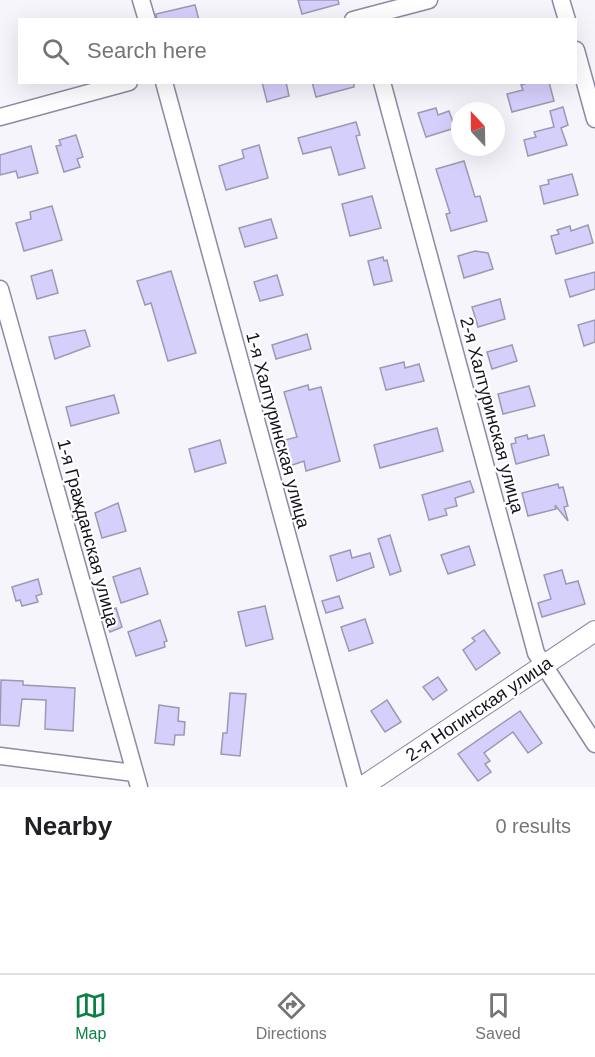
<!DOCTYPE html>
<meta charset="utf-8">
<style>
:root{--surface:#fff;--page:#f6f6f6;--text:#202124;--muted:#757577;--line:#e0e0e0;--accent:#0b8043}
body{margin:0;font-family:Helvetica,sans-serif;background:var(--page);color:var(--text)}
.compass{position:absolute;left:451px;top:102px;width:54px;height:54px;border-radius:50%;background:var(--surface);box-shadow:0 6px 24px #0002;rotate:338deg}
.list{margin:0;padding:0;list-style:none}
h2{display:flex;justify-content:space-between;align-items:center;height:78px;margin:0;padding:0 24px;font-size:26px}
h2 small{font-size:20px;font-weight:400;color:var(--muted)}
.icon{flex:none;width:33px;height:33px;fill:none;stroke:currentColor;stroke-width:2;stroke-linecap:round;stroke-linejoin:round}
.map{position:relative;flex:none;width:595px;height:787px;overflow:hidden}
.search{position:absolute;background:var(--surface);box-shadow:0 6px 24px #0002;left:18px;right:18px;top:18px;height:66px;display:flex;align-items:center;gap:15px;box-sizing:border-box;padding:0 21px;border-radius:0px;color:var(--muted);font-size:22px}
.sheet{height:186px;background:var(--surface)}
nav{display:flex;justify-content:space-around;align-items:center;box-sizing:border-box;height:84px;border-top:2px solid var(--line);background:var(--surface);font-size:16px;color:var(--muted)}
nav a{display:grid;justify-items:center;gap:3px}
nav .on{color:var(--accent)}
.map>svg:first-child{display:block}
</style>
<div class="map">
<svg width="595" height="787" viewBox="0 0 595 787">
<rect width="100%" height="100%" fill="#f6f5fb"/>
<g fill="#d5cffc" stroke="#9c99b2" stroke-width="1.5">
<path d="M298 0H338L339 4 302 14Z"/>
<path d="M195 5 199 20H157L156 14Z"/>
<path d="M262 82H286L289 96 267 102Z"/>
<path d="M312 82H354V87L316 97Z"/>
<path d="M530 82H549L554 101 512 112 507 94 523 90 521 85Z"/>
<path d="M563 107 568 125 561 128 567 145 528 156 524 140 536 137 534 132 554 127 550 111Z"/>
<path d="M436 108 438 115 449 111 455 128 426 137 418 113Z"/>
<path d="M356 122 360 135 356 136 365 168 339 175 331 147 303 154 298 138Z"/>
<path d="M76 135 83 157 77 159 80 167 64 172 56 146 61 145 59 140Z"/>
<path d="M259 145 268 178 226 190 219 166 244 158 242 150Z"/>
<path d="M31 146 38 173 18 178 16 171 0 175V155Z"/>
<path d="M464 161 475 197 480 196 487 221 451 231 446 214 450 213 436 169Z"/>
<path d="M572 174 578 195 544 204 540 186 549 184 548 180Z"/>
<path d="M372 196 381 228 350 236 342 204Z"/>
<path d="M52 206 62 240 24 251 16 223 31 219 30 212Z"/>
<path d="M271 219 277 238 245 247 239 228Z"/>
<path d="M588 225 593 243 556 254 551 236 559 234 557 230 570 226 571 231Z"/>
<path d="M475 251 488 253 493 269 464 278 458 256Z"/>
<path d="M383 257 384 261 387 260 392 281 374 285 368 261Z"/>
<path d="M52 270 58 293 37 299 31 276Z"/>
<path d="M171 271 196 353 168 361 151 303 145 305 137 281Z"/>
<path d="M595 272V289L570 297 565 280Z"/>
<path d="M277 275 283 295 260 301 254 282Z"/>
<path d="M500 299 505 319 478 327 472 307Z"/>
<path d="M595 320V342L584 346 578 325Z"/>
<path d="M85 330 90 346 55 359 49 337Z"/>
<path d="M307 334 311 349 276 359 272 345Z"/>
<path d="M512 345 517 361 492 369 487 352Z"/>
<path d="M404 362 405 368 419 364 424 381 386 390 380 368Z"/>
<path d="M308 385 309 390 321 387 340 461 306 471 304 461 284 468 277 442 297 437 284 392Z"/>
<path d="M529 386 535 406 503 414 498 394Z"/>
<path d="M114 395 119 413 71 426 66 407Z"/>
<path d="M437 428 443 451 380 468 374 445Z"/>
<path d="M527 435 528 439 544 435 549 455 516 464 511 444 516 443 515 438Z"/>
<path d="M220 440 226 463 195 472 189 449Z"/>
<path d="M470 481 474 492 455 498 457 506 445 509 447 515 429 520 422 495Z"/>
<path d="M558 484 559 488 563 487 568 506 564 507 568 521 555 505 556 509 528 516 522 493Z"/>
<path d="M118 503 126 531 102 538 95 513Z"/>
<path d="M390 535 401 571 390 575 378 539Z"/>
<path d="M469 546 475 565 448 574 441 555Z"/>
<path d="M350 550 352 558 370 553 374 567 337 581 330 556Z"/>
<path d="M140 568 148 594 121 603 113 577Z"/>
<path d="M562 570 566 584 578 581 585 604 542 617 538 603 551 599 544 575Z"/>
<path d="M38 579 42 594 36 596 38 602 22 606 20 600 16 601 12 587Z"/>
<path d="M339 596 343 608 326 613 322 601Z"/>
<path d="M265 606 273 639 246 646 238 612Z"/>
<path d="M116 608 122 627 110 632 103 613Z"/>
<path d="M365 619 373 643 349 651 341 627Z"/>
<path d="M160 620 167 641 164 642 165 647 136 656 128 632Z"/>
<path d="M484 630 500 653 476 670 463 650 475 641 472 638Z"/>
<path d="M438 677 447 690 433 700 423 687Z"/>
<path d="M1 680 23 681V685L75 688 73 731 45 729 46 700 22 699 19 726 0 725Z"/>
<path d="M230 693 246 694 240 756 221 754 223 733H227Z"/>
<path d="M387 700 401 722 385 732 371 711Z"/>
<path d="M159 705 179 708 178 721 185 722 184 735H175L174 745 155 743Z"/>
<path d="M520 711 542 743 528 753 513 732 484 753 490 761 485 764 491 772 478 781 458 754Z"/>
</g>
<g fill="none" stroke-linecap="round" stroke-linejoin="round">
<defs>
<g id="minor">
<path d="M141 0 147 20"/>
<path d="M561 0 567 20"/>
<path d="M353 20 429 0"/>
<path d="M576 50 595 119"/>
<path d="M164 82 356 787"/>
<path d="M382 82 536 653 595 744"/>
<path d="M0 117 129 82"/>
<path d="M0 289 139 787"/>
<path d="M0 756 134 773"/>
</g>
<path id="tertiary" d="M362 787 595 631"/>
</defs>
<use href="#minor" stroke="#8d8aa3" stroke-width="19"/>
<use href="#tertiary" stroke="#8d8aa3" stroke-width="22"/>
<use href="#minor" stroke="#fff" stroke-width="16"/>
<use href="#tertiary" stroke="#fff" stroke-width="20"/>
</g>
<g text-anchor="middle" stroke-width="4.5" stroke-linejoin="round" paint-order="stroke">
<g font-size="18" fill="#15141d" stroke="#fff">
<text transform="translate(492 415) rotate(75)" y="6">2-я Халтуринская улица</text>
<text transform="translate(278 430) rotate(75)" y="6">1-я Халтуринская улица</text>
<text transform="translate(88 533) rotate(75)" y="6">1-я Гражданская улица</text>
<text transform="translate(479 709) rotate(-34)" y="6">2-я Ногинская улица</text>
</g>
</g>
</svg>
<svg class="compass" viewBox="-18 -18 36 36"><path d="M0-13l5 13h-10z" fill="#e53935"/><path d="M0 13l5-13h-10z" fill="#757577"/></svg>
<div class="search"><svg class="icon" aria-label="search" viewBox="0 0 24 24"><circle cx="10" cy="10" r="6"/><path d="M15 15l6 6"/></svg>Search here</div>
</div>
<section class="sheet">
<h2>Nearby<small>0 results</small></h2>
<ul class="list">
</ul>
</section>
<nav>
<a class="on"><svg class="icon" aria-label="map" viewBox="0 0 24 24"><path d="M3 6l6-2 6 2 6-2v14l-6 2-6-2-6 2zM9 4v14M15 6v14"/></svg>Map</a>
<a><svg class="icon" aria-label="directions" viewBox="0 0 24 24"><path d="M12 3l9 9-9 9-9-9zM9 14v-3h6M13 9l2 2-2 2"/></svg>Directions</a>
<a><svg class="icon" aria-label="saved" viewBox="0 0 24 24"><path d="M7 4h10v16l-5-4-5 4z"/></svg>Saved</a>
</nav>
